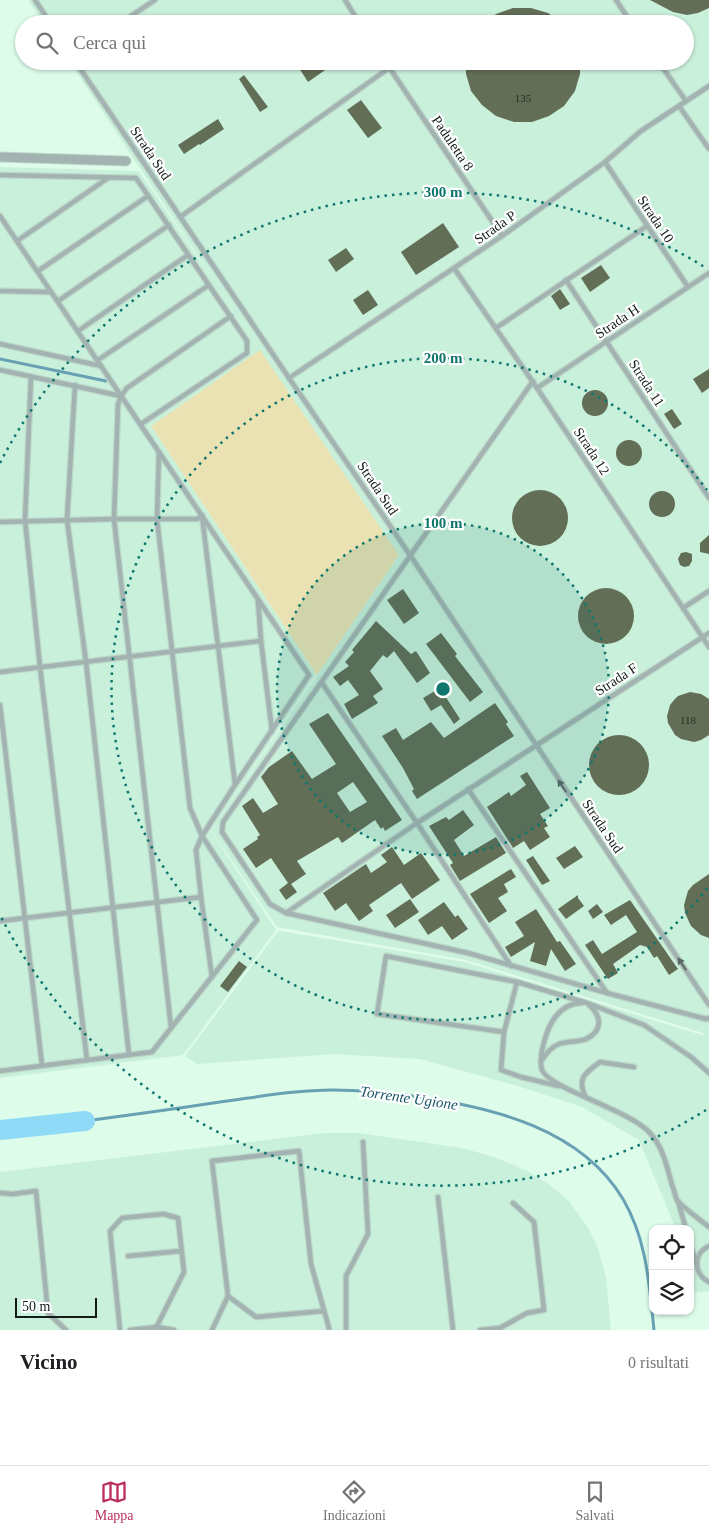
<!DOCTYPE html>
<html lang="it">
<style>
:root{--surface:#fff;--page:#f2f2f2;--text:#202124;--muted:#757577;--line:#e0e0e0;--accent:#bb2e61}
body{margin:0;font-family:Georgia,serif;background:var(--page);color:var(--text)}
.controls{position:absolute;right:15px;bottom:15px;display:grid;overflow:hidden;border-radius:10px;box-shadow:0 1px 4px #0004}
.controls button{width:45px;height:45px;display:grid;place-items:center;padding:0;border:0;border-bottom:1px solid var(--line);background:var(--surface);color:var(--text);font:25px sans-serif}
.scale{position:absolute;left:15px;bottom:12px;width:82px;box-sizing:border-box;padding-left:5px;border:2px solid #111c16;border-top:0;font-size:14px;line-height:18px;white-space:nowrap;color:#111c16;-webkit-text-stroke:4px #fff;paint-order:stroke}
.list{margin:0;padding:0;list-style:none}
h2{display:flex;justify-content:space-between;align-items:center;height:65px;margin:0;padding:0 20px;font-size:21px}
h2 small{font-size:16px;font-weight:400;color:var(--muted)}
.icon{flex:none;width:28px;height:28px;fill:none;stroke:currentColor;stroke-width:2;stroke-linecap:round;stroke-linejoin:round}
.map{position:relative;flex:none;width:709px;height:1330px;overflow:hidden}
.search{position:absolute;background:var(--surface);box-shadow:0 1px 4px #0004;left:15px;right:15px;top:15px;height:55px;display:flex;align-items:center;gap:12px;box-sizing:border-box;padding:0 18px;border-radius:28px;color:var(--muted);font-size:19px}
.sheet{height:135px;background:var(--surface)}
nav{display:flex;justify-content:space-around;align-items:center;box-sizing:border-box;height:70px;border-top:1px solid var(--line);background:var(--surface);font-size:14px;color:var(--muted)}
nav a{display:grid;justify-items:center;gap:2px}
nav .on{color:var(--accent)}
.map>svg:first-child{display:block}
</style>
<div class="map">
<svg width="709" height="1330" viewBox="0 0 709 1330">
<rect width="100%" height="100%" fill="#ddfcea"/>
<g fill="#c9f0db" fill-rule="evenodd">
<path d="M28 0H709V1291L691 1293 690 1229H676L639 1140 582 1107 518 1086 420 1059 334 1054 197 1064 185 1056 278 931H280L465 962 705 1036 703 1033 466 960 277 927 211 830V831L276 930 183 1055 0 1078V167L139 171 215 282 69 61H685V24H44ZM151 426 399 555 212 829 316 674Z"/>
<path d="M324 1133H358L462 1148 494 1157 511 1164 527 1171 547 1183 569 1201 589 1229 598 1249 606 1277 611 1330H0V1172Z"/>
</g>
<path fill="#ebe2b3" d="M260 350 399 555 317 675 151 426Z"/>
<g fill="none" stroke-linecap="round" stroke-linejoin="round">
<g stroke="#68a1b4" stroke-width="3">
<path d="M0 359 106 381"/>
<path d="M85 1121C130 1115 175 1109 220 1102 258 1097 295 1090 333 1090 362 1090 391 1093 420 1097 494 1108 581 1129 623 1199 647 1240 649 1284 654 1330"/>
</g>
<path stroke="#8edaf7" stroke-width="20" d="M0 1130 85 1121"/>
</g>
<g fill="#626e56" fill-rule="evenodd">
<path d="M650 0H709V8L698 13 687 15 673 12Z"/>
<path d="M513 8H531L548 13 564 24H482L496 14Z"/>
<path d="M310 61H338L308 82 299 68Z"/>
<path d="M466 61H580V74L575 91 564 106 549 116 532 122H514L496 116 482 105 471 91 466 74Z"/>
<path d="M244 75 268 107 260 112 239 79Z"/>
<path d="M361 100 382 128 368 138 347 110Z"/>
<path d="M218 119 224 129 200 145 199 144 184 154 178 145Z"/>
<path d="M443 223 459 247 416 275 401 252Z"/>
<path d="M346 248 354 259 336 272 328 260Z"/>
<path d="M601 265 610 278 590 292 581 278Z"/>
<path d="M560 289 570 304 560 310 551 296Z"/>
<path d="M368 290 378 305 363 315 353 300Z"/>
<path d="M709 369V388L702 393 693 379Z"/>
<circle cx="595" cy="403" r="13"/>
<path d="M672 409 682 424 674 429 664 414Z"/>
<circle cx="629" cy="453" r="13"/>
<circle cx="540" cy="518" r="28"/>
<circle cx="662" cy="504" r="13"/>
<path d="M709 535V554L700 552V543Z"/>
<path d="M686 552 692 554V561L689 566 684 567 680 565 678 559 681 553Z"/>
<circle cx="606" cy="616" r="28"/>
<path d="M403 589 419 613 404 624 387 600Z"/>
<path d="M376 621 411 654 416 651 430 673 417 683 394 651 387 658 383 655 370 671 383 689 373 696 378 703 352 719 344 704 359 695 348 680 340 686 333 677 349 666 345 662 354 652 352 650Z"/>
<path d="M441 633 457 654 455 656 483 692 470 702 426 644Z"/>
<path d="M440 688 460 719 454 724 441 705 431 711 423 698Z"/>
<path d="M690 692 701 694 709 699V735L701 740 694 742 681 739 675 735 668 723 667 716 670 705 674 700 678 696Z"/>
<path d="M495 703 508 722 506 724 514 736 417 799 412 791 414 789 403 768 382 736 396 728 403 740 431 722 444 738Z"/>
<path d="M328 713 402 820 385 831 383 827 381 829 375 820 342 843 338 837 297 861 306 874 291 884 297 892 286 900 279 890 288 883 271 858 256 868 243 849 258 839 257 837 260 835 242 806 253 798 263 813 278 804 261 777 269 767 292 751 312 779 336 764 309 724ZM353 782 367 802 350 812 337 793Z"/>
<circle cx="619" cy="765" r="30"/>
<path d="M527 772 550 808 540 814 548 826 544 828 550 837 530 850 524 841 513 848 487 807 509 792 511 796 526 785 520 776Z"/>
<path d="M463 810 474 825 454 840 464 856 496 837 506 853 460 881 450 865 453 863 429 826 446 817 449 820Z"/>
<path d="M575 846 583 857 564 869 556 858Z"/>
<path d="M392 847 404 865 421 853 440 880 412 899 401 883 369 905 373 911 359 921 346 903 335 911 323 893 366 864 371 873 387 862 381 855Z"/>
<path d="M533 856 550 881 542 885 526 860Z"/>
<path d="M511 869 516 877 504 884 508 892 498 898 507 911 489 923 470 894Z"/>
<path d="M709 874V938L701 935 691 926 685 913 684 905 688 891 693 885Z"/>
<path d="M578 895V898L584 906 566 919 558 909Z"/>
<path d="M410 899 419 912 395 928 386 915Z"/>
<path d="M630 900 678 969 669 975 657 956 654 958 647 947 640 945 613 964 618 973 608 979 585 945 593 940 602 954 637 932 626 915 611 925 604 915Z"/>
<path d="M444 902 455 917 458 915 468 929 452 940 442 926 428 935 418 920Z"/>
<path d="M597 904 603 912 593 919 588 911Z"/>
<path d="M536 909 557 942 560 941 576 964 565 971 551 949 546 966 530 961 535 942 511 957 505 947 524 936 515 922Z"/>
<path d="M239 961 247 967 228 992 220 986Z"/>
</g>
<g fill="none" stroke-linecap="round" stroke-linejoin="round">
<defs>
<g id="service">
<path d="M35 0 51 24"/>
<path d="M345 0 360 24"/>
<path d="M616 0 632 24"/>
<path d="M119 24 155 0"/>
<path d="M75 61 289 378 410 555 709 1005"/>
<path d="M385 61 502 236"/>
<path d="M658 61 686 101"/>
<path d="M679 106 709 149"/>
<path d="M605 162 688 287"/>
<path d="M0 175 136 178 247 341V353L141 424"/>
<path d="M0 216 309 675 235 785 202 836 257 920 152 1052 0 1071"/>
<path d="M180 217 389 68"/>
<path d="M17 241 108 178"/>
<path d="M454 268 537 388 709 647"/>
<path d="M38 271 148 196"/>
<path d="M566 280 709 498"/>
<path d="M0 291 51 292"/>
<path d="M58 301 169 225"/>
<path d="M496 328 647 226"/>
<path d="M78 331 188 255"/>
<path d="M0 344 101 366"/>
<path d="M98 360 209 285"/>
<path d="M0 370 121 396 118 404 114 519 171 1027"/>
<path d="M31 377 25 520 40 667 87 1060"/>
<path d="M289 378 502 236 605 162 641 131 709 86"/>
<path d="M533 381 223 822 222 832 270 904 286 913 468 953 607 993 706 1019 709 1018"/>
<path d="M75 385 67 520 86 662 129 1055"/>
<path d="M537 388 709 273"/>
<path d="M121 396 127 388 231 316"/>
<path d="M159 452 157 519 190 808 202 836 196 850 201 897 212 977"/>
<path d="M202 516 235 784"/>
<path d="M0 522 114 519H197L202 515"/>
<path d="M258 600 261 641 272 731"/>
<path d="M683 608 709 591"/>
<path d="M0 672 261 641"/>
<path d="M322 683 417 823 511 966"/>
<path d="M0 705 42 1065"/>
<path d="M468 789 607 993"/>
<path d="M286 913 417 823 709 633"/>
<path d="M0 921 201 897"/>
<path d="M517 982 504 1032 377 1014 386 956 517 982 587 1003 644 1025 691 1057 709 1073"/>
<path d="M582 1003C568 1003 559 1010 552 1022 546 1032 538 1058 542 1070 550 1089 630 1110 650 1133 663 1147 667 1167 672 1185 674 1189 675 1196 677 1200 682 1207 702 1221 709 1227"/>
<path d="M504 1032 501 1070 521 1077 559 1086"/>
<path d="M542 1060C547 1053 551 1047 559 1044 567 1041 581 1042 586 1039 603 1031 602 1016 589 1005"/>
<path d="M585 1096C577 1078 585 1073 600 1062L634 1067"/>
<path d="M0 1193 13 1194 36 1191 48 1313 66 1330"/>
<path d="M438 1197 453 1330"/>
<path d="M678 1201 686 1229"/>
<path d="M690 1244 696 1262"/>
<path d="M709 1246C693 1253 693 1274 709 1282"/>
<path d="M128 1256 181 1251"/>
<path d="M324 1311 256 1317 228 1296 212 1161 299 1151 311 1264 329 1328V1330"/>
<path d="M120 1330 110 1231 122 1218 163 1214 178 1218 184 1272 155 1330"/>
<path d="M130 1330 157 1327 174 1330"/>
<path d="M212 1330 228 1296"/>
<path d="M346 1330V1276L368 1234 363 1142"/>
<path d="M480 1330 500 1328 527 1313 544 1310 534 1222 513 1203"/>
</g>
<path id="minor" d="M0 157 126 161"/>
</defs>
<use href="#service" stroke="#bcd8c8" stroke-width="7"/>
<use href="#minor" stroke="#bcd8c8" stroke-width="11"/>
<use href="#service" stroke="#a3b3b2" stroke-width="4.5"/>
<use href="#minor" stroke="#a3b3b2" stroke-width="9"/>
</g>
<defs><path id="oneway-solid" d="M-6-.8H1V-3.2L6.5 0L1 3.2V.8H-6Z" transform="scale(1.25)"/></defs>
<g fill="#5a6864">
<use href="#oneway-solid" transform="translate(562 786) rotate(-124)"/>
<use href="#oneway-solid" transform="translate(682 964) rotate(-124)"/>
</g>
<circle cx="443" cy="689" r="166" fill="#0f766e" fill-opacity=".12"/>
<g fill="none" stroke="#0f766e" stroke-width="2.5" stroke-dasharray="2.5 5">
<circle cx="443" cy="689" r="166"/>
<path d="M707 888A331 331 0 1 1 707 490"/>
<path d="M706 1110A497 497 0 0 1 0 915M0 463A497 497 0 0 1 706 268"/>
</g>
<g text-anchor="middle" stroke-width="4.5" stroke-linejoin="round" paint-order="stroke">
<g font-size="11" fill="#253026">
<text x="523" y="102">135</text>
<text x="688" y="724">118</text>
</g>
<g font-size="14" fill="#111c16" stroke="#fff">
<text transform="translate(453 143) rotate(56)" y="5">Paduletta 8</text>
<text transform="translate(151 153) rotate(56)" y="5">Strada Sud</text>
<text transform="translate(656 219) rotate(56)" y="5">Strada 10</text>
<text transform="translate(495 227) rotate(-35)" y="5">Strada P</text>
<text transform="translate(617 321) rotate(-34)" y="5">Strada H</text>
<text transform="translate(647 383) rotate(57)" y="5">Strada 11</text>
<text transform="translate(592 451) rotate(57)" y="5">Strada 12</text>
<text transform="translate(378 488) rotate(56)" y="5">Strada Sud</text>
<text transform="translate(616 679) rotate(-33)" y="5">Strada F</text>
<text transform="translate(603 826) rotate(56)" y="5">Strada Sud</text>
</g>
<g font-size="15" font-style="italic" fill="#155468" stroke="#fff">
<text transform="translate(409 1098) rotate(8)" y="5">Torrente Ugione</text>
</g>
</g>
<circle cx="443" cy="689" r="8" fill="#0f766e" stroke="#fff" stroke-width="2.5"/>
<g font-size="15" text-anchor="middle" font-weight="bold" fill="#0f766e" stroke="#fff" stroke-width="4.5" stroke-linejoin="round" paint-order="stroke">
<text x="443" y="197">300 m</text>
<text x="443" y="363">200 m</text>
<text x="443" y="528">100 m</text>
</g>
</svg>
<div class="controls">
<button><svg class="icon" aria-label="locate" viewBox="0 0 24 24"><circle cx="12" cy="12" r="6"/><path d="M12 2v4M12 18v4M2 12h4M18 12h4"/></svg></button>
<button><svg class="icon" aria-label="layers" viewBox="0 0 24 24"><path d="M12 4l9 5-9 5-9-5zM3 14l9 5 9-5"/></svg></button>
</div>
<div class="scale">50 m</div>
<div class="search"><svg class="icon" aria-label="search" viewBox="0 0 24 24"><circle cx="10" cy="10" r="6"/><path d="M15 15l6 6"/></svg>Cerca qui</div>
</div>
<section class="sheet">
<h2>Vicino<small>0 risultati</small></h2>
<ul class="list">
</ul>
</section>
<nav>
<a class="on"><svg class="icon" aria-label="map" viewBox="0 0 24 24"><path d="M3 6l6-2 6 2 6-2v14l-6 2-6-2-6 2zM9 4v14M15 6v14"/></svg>Mappa</a>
<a><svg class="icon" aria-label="directions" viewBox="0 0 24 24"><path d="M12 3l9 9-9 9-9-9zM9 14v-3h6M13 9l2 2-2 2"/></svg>Indicazioni</a>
<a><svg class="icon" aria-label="saved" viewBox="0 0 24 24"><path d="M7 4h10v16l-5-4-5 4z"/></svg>Salvati</a>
</nav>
